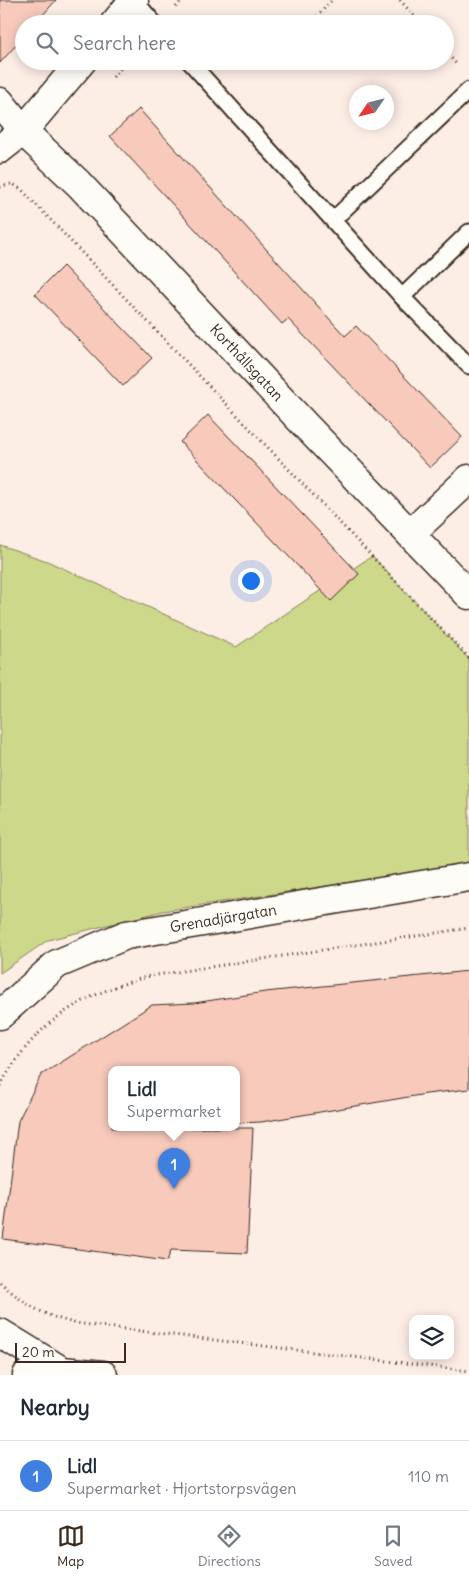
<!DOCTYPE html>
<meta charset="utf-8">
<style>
:root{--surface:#fff;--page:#f6f6f7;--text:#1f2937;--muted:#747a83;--line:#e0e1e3;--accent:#3b2a1e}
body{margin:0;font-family:Delius,sans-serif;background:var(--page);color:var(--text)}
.controls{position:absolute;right:15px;bottom:15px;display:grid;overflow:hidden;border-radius:10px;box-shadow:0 2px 12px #0003}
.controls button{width:45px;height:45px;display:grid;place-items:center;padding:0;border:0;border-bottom:1px solid var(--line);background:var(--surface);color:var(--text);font:25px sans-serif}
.compass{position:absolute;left:349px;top:85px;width:45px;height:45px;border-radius:50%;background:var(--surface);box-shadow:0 2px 12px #0003;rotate:235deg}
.scale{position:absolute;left:15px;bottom:12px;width:111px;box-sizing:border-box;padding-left:5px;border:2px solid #3b2a1e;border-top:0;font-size:14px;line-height:18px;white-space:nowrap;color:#3b2a1e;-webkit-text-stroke:4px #fdfcf7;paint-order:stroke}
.you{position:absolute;left:250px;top:580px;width:18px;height:18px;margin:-12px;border:4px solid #fff;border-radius:50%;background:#1a73e8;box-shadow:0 0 0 8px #1a73e833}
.badge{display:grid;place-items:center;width:32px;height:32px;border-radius:50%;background:var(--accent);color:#fff;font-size:16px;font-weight:700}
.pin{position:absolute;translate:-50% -41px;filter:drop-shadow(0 1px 2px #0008)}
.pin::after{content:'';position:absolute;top:26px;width:18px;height:15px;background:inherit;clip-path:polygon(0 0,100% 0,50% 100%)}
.popup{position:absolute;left:108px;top:1066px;width:132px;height:65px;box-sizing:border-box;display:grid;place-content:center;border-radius:10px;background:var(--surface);filter:drop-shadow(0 1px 4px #0005);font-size:16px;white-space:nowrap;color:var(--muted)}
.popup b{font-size:19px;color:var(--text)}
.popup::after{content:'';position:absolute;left:50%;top:100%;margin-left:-10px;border:10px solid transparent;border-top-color:var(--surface)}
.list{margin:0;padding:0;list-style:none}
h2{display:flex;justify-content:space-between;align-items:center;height:65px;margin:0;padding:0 20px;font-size:21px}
h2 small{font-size:16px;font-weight:400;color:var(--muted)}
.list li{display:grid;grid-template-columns:32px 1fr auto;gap:15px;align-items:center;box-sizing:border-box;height:70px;padding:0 20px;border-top:1px solid var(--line)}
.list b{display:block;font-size:19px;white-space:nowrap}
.list p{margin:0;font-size:16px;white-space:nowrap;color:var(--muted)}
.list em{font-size:16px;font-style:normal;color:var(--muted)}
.icon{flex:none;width:28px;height:28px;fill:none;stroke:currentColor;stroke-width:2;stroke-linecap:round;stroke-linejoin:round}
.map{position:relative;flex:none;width:469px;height:1375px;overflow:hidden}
.search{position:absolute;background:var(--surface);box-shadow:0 2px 12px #0003;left:15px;right:15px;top:15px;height:55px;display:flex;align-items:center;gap:12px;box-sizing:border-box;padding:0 18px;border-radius:28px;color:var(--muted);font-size:19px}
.sheet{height:135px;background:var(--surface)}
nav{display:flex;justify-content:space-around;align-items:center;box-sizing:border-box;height:70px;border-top:1px solid var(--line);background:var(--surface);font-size:14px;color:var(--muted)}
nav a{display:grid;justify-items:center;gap:2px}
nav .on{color:var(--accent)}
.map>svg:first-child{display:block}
</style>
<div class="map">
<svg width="469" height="1375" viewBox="0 0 469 1375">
<rect width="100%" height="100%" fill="#fcede5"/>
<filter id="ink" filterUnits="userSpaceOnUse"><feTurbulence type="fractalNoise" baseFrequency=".02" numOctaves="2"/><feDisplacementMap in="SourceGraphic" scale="10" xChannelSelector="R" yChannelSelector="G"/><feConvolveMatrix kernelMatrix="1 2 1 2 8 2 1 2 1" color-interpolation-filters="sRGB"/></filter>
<g filter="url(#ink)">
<path fill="#cdd88b" stroke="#848154" d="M0 545 47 561 236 647 372 556 469 659V864L163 911 48 940 0 973Z"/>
<g fill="#f8cabc" stroke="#3b2a1e">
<path d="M0 0H56L35 24H24V36L0 63Z"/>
<path d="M139 109 345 336 356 326 462 437 430 468 288 319 282 324 110 136Z"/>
<path d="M63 266 152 358 123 386 35 294Z"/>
<path d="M208 415 359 574 331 601 180 442Z"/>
<path d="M469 971V1089L426 1094 261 1122 236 1123V1070H112V1128H253L247 1253 171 1250 167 1261 3 1239 18 1121 41 1075 152 1005 194 1003 265 992Z"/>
</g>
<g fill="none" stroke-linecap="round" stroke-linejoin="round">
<defs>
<g id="lane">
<path d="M134 0 155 24"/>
<path d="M189 61 402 297"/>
<path d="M333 220 469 90"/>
<path d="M469 232 402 297 469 366"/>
</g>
<g id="street">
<path d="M114 24 134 0"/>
<path id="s1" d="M0 102 23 131 78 183 306 426 469 595"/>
<path d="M0 149 23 131 82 61"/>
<path d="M410 534 469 479"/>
</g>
<g id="secondary">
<path id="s2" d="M0 1015 57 964 126 935 469 877"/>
<path d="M0 1333 62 1371"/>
<path d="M27 1375 62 1371 103 1375"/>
</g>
</defs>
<use href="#lane" stroke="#3b2a1e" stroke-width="19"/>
<use href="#street" stroke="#3b2a1e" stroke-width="31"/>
<use href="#secondary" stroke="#3b2a1e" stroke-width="31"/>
<g stroke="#3b2a1e" stroke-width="3" stroke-dasharray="1 4" stroke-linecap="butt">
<path d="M400 0 421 24"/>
<path d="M176 7 182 0"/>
<path d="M310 24 332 0"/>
<path d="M445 51 458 66"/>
<path d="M271 65 274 61"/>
<path d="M113 77 127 61"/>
<path d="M0 187C12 183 12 183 22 190L469 658"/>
<path d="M0 1086C36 1021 80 995 150 976L469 928"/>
<path d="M0 1282C24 1304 43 1316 75 1323L469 1371"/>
</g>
<use href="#lane" stroke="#fdfcf7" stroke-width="15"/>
<use href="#street" stroke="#fdfcf7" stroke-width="28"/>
<use href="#secondary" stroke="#fdfcf7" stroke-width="28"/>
</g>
</g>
<g text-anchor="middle" stroke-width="4" stroke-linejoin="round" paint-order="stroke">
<g font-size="15" fill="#3b2a1e" stroke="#fdfcf7">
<text dy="5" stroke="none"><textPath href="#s1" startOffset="359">Korthållsgatan</textPath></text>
<text dy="5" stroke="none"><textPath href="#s2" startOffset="250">Grenadjärgatan</textPath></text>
</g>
</g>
</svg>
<div class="controls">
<button><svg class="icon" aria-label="layers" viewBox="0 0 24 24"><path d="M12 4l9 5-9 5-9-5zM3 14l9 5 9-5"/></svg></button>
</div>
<svg class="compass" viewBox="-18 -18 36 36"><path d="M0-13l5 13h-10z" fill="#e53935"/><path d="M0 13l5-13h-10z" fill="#747a83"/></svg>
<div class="scale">20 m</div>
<div class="you"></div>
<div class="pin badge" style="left:174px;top:1189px;background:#3f7fe0">1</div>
<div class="popup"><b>Lidl</b>Supermarket</div>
<div class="search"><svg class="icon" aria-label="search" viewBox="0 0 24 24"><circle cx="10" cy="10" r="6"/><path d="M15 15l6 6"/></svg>Search here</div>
</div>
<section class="sheet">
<h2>Nearby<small></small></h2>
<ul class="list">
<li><span class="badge" style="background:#3f7fe0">1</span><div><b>Lidl</b><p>Supermarket · Hjortstorpsvägen</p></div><em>110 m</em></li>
</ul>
</section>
<nav>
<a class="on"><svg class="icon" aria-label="map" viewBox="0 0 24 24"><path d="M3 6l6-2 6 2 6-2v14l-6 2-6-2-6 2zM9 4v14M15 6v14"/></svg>Map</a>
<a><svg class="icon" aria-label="directions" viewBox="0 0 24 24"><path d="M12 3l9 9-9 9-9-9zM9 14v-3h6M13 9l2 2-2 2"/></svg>Directions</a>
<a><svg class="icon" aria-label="saved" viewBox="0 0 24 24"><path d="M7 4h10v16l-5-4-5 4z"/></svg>Saved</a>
</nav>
